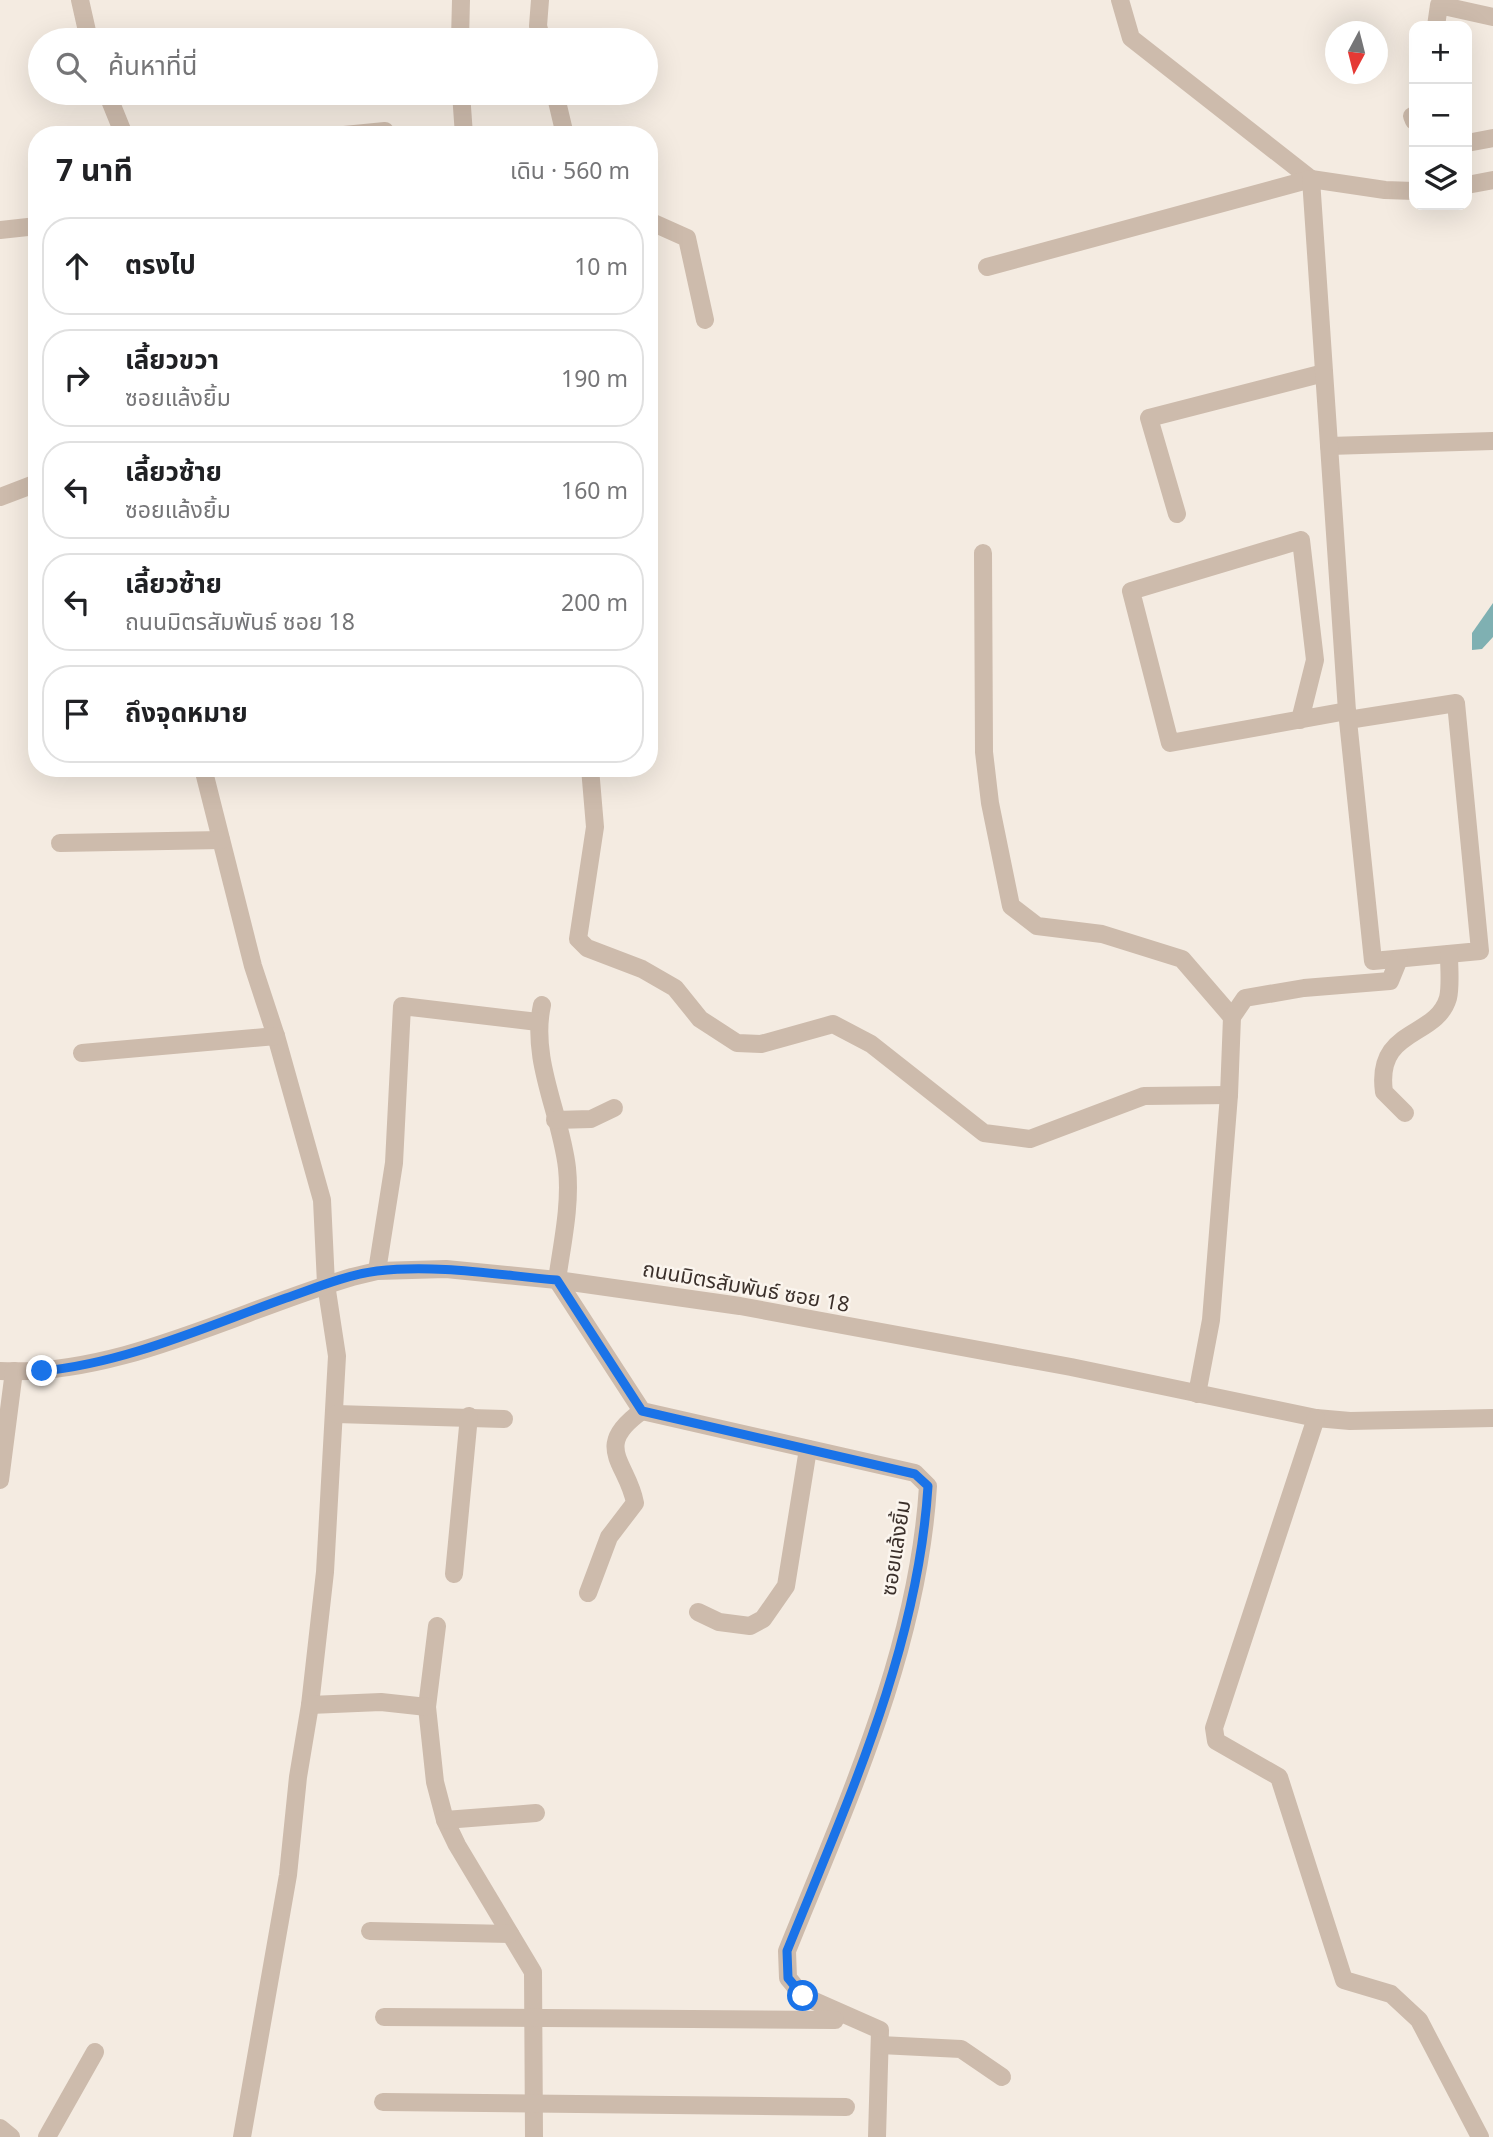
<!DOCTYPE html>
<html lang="th">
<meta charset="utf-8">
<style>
:root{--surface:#fff;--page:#f6f6f6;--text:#202124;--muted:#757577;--line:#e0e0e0}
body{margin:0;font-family:"Noto Sans","Noto Sans Thai",sans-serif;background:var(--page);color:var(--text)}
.controls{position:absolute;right:21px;top:21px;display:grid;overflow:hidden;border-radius:14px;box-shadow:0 7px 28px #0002}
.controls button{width:63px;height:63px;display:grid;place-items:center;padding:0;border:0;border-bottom:2px solid var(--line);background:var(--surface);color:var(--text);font:35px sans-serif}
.compass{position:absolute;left:1325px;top:21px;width:63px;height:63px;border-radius:50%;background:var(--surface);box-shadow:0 7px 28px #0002;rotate:187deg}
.stop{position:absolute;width:21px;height:21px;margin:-16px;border:5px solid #1a73e8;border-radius:50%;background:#fff}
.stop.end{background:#1a73e8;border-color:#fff;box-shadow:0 2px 7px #0008}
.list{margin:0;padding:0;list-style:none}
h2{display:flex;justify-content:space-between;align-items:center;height:91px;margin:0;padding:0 28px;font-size:30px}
h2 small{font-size:23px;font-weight:400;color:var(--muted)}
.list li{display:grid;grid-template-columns:46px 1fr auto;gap:21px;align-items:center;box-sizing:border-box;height:98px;margin:0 14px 14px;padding:0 14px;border:2px solid var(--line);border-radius:28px}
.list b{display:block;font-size:26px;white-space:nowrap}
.list p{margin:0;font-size:23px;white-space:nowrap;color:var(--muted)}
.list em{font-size:23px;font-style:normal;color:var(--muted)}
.icon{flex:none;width:38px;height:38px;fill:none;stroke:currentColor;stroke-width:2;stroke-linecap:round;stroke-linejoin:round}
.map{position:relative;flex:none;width:1493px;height:2137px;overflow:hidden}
.search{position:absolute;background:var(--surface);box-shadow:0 7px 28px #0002;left:28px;top:28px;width:630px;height:77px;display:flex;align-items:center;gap:18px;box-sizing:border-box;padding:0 24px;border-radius:38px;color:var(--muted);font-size:26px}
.panel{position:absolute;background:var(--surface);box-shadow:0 7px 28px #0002;left:28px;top:126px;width:630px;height:651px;border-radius:28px}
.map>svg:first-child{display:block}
</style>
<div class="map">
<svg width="1493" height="2137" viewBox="0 0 1493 2137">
<rect width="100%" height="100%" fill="#f4ebe1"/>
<path fill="#7fb0b2" d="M1493 603V637L1482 649 1472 650V633Z"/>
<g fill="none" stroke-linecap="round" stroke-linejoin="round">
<g stroke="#cdbbac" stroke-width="18">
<path d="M80 0 89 40"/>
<path d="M540 0 538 26 542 40"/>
<path d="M1120 0 1131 38 1311 179"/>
<path d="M1436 26 1439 5 1493 17"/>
<path d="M460 40 461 0"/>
<path d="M107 93 124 135"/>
<path d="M461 93 464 135"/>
<path d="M555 93 565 135"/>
<path d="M1412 116 1414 121"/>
<path d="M344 135 385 131"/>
<path d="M1467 143 1493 138"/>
<path d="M1467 185 1493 180"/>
<path d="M649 221 687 238 705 320"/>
<path d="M0 230 37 226"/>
<path d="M987 267 1311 179"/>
<path d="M1329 446 1493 441"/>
<path d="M0 497 37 483"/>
<path d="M1177 514 1149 418 1324 373"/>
<path d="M983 553 984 752 990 803 1011 906 1037 926 1102 934 1182 959 1232 1017"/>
<path d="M1300 720 1315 660 1301 540 1131 591 1170 743 1347 711"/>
<path d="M1348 720 1456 703 1480 951 1373 961 1347 711 1311 179 1385 190 1414 191"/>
<path d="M203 768 253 966 276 1036 322 1200 326 1284 337 1356 325 1572 310 1705 298 1777 288 1875 242 2137"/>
<path d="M590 768 595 827 578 939 587 948 642 969 675 988 700 1019 737 1043 761 1044 833 1024 871 1044 984 1133 1030 1139 1144 1096 1229 1095"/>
<path d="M60 843 221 840"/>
<path d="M542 1005C530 1060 561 1114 567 1168 571 1205 562 1244 557 1280L642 1411 915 1473 928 1486C918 1649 847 1802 787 1951L788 1978 803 1996 880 2030 877 2137"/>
<path d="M82 1053 276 1036"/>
<path d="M1405 1113 1384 1092C1375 1027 1436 1039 1448 998 1451 985 1449 968 1449 954"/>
<path d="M555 1120 591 1119 614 1108"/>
<path d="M377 1271 394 1163 402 1006 538 1022"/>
<path d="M0 1371C119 1377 239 1310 352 1277L377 1271 446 1269 557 1280 740 1306 1071 1367 1316 1418 1350 1421 1493 1418"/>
<path d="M1197 1394 1211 1320 1229 1095 1232 1017 1245 998 1304 988 1390 981 1399 959"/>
<path d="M336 1414 504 1419"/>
<path d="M1316 1418 1214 1728 1216 1741 1279 1777 1344 1980 1391 1994 1419 2020 1480 2137"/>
<path d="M0 1480 14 1371"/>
<path d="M454 1574 469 1416"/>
<path d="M588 1593 609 1537 635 1503C628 1463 591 1447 642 1411"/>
<path d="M698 1612 719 1622 750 1626 763 1619 786 1586 808 1449"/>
<path d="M437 1626 427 1707 435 1782 445 1820 457 1845 533 1972 534 2137"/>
<path d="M310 1705 381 1702 427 1707"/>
<path d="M445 1820 536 1813"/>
<path d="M370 1931 510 1934"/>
<path d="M384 2017 835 2020"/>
<path d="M880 2045 961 2049 1002 2077"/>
<path d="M383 2102 846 2107"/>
<path d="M0 2128 11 2137"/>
<path d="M47 2137 95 2052"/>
</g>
</g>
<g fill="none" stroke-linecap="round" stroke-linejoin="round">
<path stroke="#1a73e8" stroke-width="9" d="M42 1371C126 1363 207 1326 286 1298 315 1288 346 1275 377 1271 437 1264 498 1275 557 1280L642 1411 915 1474 928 1486C918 1649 847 1802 787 1951L788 1978 803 1996"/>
</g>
<g text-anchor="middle" stroke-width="5" stroke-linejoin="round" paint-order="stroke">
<g font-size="21" fill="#3b302b" stroke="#fbf5ee">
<text transform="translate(746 1287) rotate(10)" y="7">ถนนมิตรสัมพันธ์ ซอย 18</text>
<text transform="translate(896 1548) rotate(-81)" y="7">ซอยแล้งยิ้ม</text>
</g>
</g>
</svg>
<div class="controls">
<button>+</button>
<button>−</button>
<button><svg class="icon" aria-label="layers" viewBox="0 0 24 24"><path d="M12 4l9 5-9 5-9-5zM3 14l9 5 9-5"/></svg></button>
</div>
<svg class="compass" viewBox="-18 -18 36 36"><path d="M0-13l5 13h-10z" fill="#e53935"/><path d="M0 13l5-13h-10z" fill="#757577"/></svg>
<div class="stop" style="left:803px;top:1996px"></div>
<div class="stop end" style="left:42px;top:1371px"></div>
<div class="search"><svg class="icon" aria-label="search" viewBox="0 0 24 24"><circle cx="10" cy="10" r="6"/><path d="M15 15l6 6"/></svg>ค้นหาที่นี่</div>
<section class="panel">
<h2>7 นาที<small>เดิน · 560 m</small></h2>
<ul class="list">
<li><svg class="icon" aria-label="ahead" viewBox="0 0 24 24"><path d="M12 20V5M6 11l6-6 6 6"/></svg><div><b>ตรงไป</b></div><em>10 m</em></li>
<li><svg class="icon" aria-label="right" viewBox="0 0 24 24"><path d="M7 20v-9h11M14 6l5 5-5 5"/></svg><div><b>เลี้ยวขวา</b><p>ซอยแล้งยิ้ม</p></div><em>190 m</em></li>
<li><svg class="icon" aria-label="left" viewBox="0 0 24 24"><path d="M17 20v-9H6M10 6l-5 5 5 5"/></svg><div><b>เลี้ยวซ้าย</b><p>ซอยแล้งยิ้ม</p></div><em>160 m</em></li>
<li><svg class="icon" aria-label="left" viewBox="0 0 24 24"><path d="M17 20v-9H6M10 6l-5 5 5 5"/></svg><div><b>เลี้ยวซ้าย</b><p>ถนนมิตรสัมพันธ์ ซอย 18</p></div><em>200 m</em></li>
<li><svg class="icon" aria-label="arrive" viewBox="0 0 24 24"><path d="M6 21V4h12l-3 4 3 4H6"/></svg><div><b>ถึงจุดหมาย</b></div></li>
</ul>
</section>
</div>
